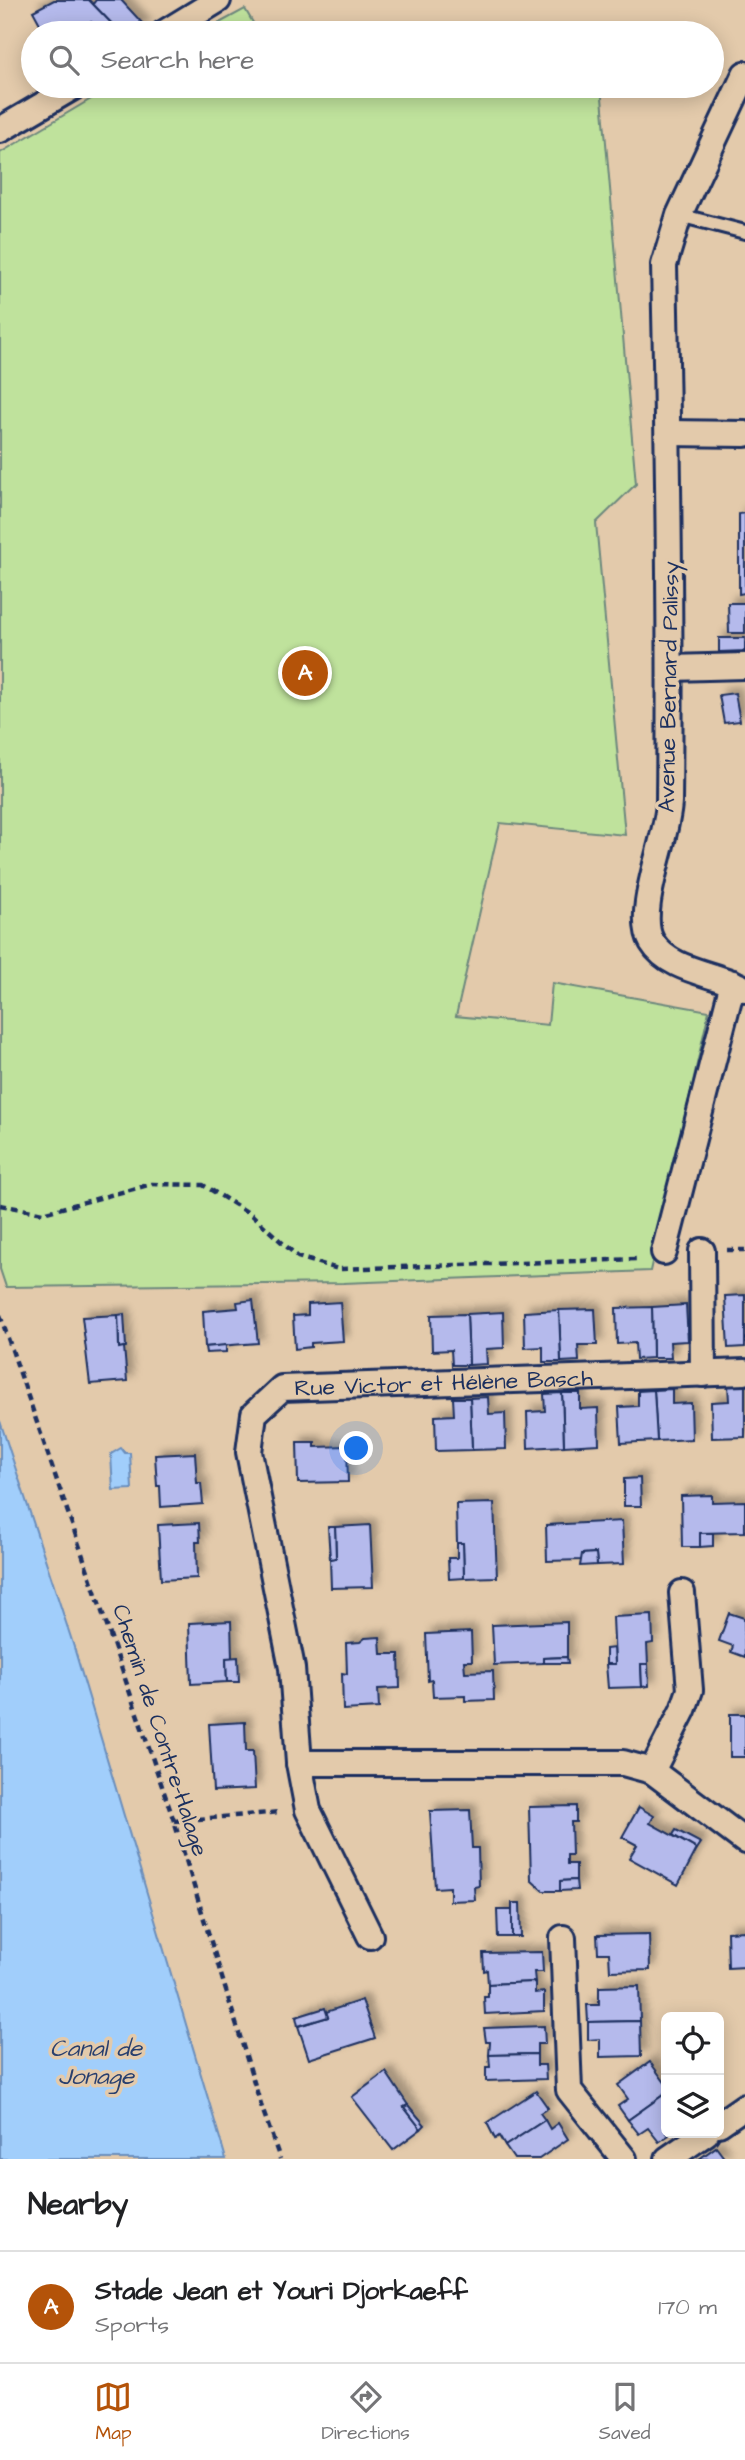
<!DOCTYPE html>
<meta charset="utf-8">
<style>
:root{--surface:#fff;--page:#f2f2f2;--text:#202124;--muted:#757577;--line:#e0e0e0;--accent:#b45309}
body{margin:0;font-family:"Architects Daughter",sans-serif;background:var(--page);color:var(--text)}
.controls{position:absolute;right:21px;bottom:21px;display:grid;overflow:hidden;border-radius:10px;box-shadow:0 4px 18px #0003}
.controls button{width:63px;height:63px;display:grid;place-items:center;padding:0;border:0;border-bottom:2px solid var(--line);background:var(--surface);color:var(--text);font:35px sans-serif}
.you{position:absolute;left:357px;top:1449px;width:24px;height:24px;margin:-18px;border:5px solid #fff;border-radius:50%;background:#1a73e8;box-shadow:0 0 0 10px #1a73e833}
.badge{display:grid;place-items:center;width:46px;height:46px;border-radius:50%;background:var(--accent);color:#fff;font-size:23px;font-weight:700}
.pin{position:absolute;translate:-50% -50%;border:4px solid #fff;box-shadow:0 2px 7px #0006}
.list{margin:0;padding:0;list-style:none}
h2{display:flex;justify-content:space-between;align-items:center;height:91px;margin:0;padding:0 28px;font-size:30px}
h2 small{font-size:23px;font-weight:400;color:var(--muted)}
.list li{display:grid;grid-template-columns:46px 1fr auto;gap:21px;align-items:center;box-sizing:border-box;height:112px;padding:0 28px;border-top:2px solid var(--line)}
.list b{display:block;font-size:26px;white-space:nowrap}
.list p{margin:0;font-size:23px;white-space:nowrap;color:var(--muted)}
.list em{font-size:23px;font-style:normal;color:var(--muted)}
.icon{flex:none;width:38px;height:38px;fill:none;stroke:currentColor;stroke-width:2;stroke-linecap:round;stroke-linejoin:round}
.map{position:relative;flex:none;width:745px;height:2159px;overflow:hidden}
.search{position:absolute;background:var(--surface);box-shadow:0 4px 18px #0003;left:21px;right:21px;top:21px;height:77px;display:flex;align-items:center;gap:18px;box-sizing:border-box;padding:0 24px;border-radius:38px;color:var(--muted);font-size:26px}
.sheet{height:203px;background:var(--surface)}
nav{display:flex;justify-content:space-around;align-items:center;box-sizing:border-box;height:98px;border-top:2px solid var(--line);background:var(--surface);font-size:19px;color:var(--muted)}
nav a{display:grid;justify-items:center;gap:4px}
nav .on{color:var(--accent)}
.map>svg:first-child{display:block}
</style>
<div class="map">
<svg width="745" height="2159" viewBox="0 0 745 2159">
<defs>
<filter id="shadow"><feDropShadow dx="6" dy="-6" stdDeviation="3.5" flood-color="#0004"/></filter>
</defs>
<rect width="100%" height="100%" fill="#e3caab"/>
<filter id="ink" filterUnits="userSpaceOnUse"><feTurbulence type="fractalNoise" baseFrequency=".0143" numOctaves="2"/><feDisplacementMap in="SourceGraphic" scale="14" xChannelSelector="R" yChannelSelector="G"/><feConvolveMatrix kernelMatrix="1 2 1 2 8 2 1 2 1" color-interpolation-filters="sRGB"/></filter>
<g filter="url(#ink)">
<g fill="#bfe29c" stroke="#6d887d" stroke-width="2">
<path d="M245 9 259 33H201Z"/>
<path d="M113 86H601L636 484 596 523 625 835 500 823 456 1016 548 1025 552 983 709 1011 650 1271 343 1283 6 1287 0 1269V153Z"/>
</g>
<g fill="#a1cefb" stroke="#6b8ebc" stroke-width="2">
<path d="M0 1421 73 1644 226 2159H0Z"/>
<path d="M121 1448 125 1453H130L132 1489 113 1490 111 1454Z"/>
</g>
<g fill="#b5baec" stroke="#1b2f5e" stroke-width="2" filter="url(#shadow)">
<path d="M54 0H89L121 33H102L91 22 72 33H45L33 11Z"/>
<path d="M96 0H121L144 25 130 33H121L93 4Z"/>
<path d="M745 513V593L739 594V514Z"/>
<path d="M728 603H745V633H729Z"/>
<path d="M719 638H745V651L719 652Z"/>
<path d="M735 693 740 721 724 723 719 695Z"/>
<path d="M745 1295V1347L728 1348 725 1296Z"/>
<path d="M253 1300 258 1343 205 1347 203 1311 238 1308 237 1302Z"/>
<path d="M340 1302 343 1341 311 1343V1347L295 1349 293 1316 308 1315V1304Z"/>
<path d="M686 1305 688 1341 670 1342 671 1358H653L652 1307Z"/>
<path d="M652 1307 653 1358 636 1359 635 1343 617 1344 616 1308Z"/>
<path d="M595 1309 597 1345H578L579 1361 561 1362 559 1310Z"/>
<path d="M559 1310 561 1362H543V1347L525 1348 524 1312Z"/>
<path d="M503 1312 504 1348 486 1349 487 1364 469 1365 467 1314Z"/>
<path d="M124 1314 126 1347 119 1348 118 1315Z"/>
<path d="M467 1314 469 1365H452L451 1350 432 1351 431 1315Z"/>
<path d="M118 1315 119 1348 124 1347 127 1381 90 1384 82 1317Z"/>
<path d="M226 1345V1352L206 1353 205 1347Z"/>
<path d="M728 1385H745V1437L712 1438 711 1402 729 1401Z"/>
<path d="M672 1389V1404L691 1403 692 1439 657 1441 654 1390Z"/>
<path d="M654 1390 657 1441 621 1443 619 1407 638 1406V1391Z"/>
<path d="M562 1393H580V1409L598 1408 599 1444 564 1446Z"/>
<path d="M562 1393 564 1446 528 1448 527 1412 545 1411 544 1394Z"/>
<path d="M488 1397 489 1414 505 1413 506 1449 472 1450 470 1398Z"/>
<path d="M453 1398H470L472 1450 436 1451 435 1416 454 1415Z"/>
<path d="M297 1442H315V1447L347 1446 348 1482 298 1483Z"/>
<path d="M195 1453 197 1483H201L203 1504 161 1507 160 1486H157L155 1455Z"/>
<path d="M640 1478 641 1506H624V1479Z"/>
<path d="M712 1495V1502L745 1501V1532L700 1533V1547H682L681 1496Z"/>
<path d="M494 1503 497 1577 464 1578 463 1543H457L456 1504Z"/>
<path d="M622 1521 624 1564 597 1565 596 1553 582 1554V1560L547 1561 546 1525Z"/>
<path d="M199 1523 200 1542H196L197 1578 161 1580 158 1525Z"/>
<path d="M370 1525 373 1587 331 1588 330 1559 336 1558 335 1527Z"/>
<path d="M328 1527H335L336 1558 330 1559Z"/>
<path d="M700 1533H713V1546L700 1547Z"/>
<path d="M457 1543H463L464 1578 449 1579 448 1558H457Z"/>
<path d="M596 1553 597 1565 580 1566 582 1554Z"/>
<path d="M729 1613 744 1618 745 1657 731 1652 733 1646 719 1641Z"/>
<path d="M652 1615 653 1643 647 1644 648 1664H641L642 1687 608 1688 606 1664H615L613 1617Z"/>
<path d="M231 1621 232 1658H226L227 1682 191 1684 189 1623Z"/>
<path d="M567 1622V1657L543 1658V1663L494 1665 492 1625Z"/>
<path d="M471 1632 472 1661H464L465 1672 493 1671 494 1700 465 1701V1696L433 1697 432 1680 428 1681 426 1634Z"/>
<path d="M380 1637 381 1654H399L400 1688 378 1689 379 1708 343 1710 342 1673 347 1674 346 1643 360 1642 365 1638Z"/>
<path d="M614 1648 615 1664H606V1649Z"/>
<path d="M238 1657 239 1682H227L226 1658Z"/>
<path d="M567 1657 568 1663H543V1658Z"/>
<path d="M641 1664H648L649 1686 642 1687Z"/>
<rect x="730" y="1714" width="15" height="43"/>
<path d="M245 1722 246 1751H253L255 1789 213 1791 209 1724Z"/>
<path d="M576 1806V1822H571L572 1855H567V1864H576V1880L560 1881V1891H543L531 1880 529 1807Z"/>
<path d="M639 1807 654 1816 650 1823 697 1849 678 1885 629 1858 637 1845 622 1837Z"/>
<path d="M470 1810 472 1848H478L479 1886 474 1887 475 1900 450 1901V1887L435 1888 430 1811Z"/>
<path d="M676 1830 701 1843 697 1849 673 1835Z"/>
<path d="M576 1880 577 1890 560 1891V1881Z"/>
<path d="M512 1903H520L521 1937H512Z"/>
<path d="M497 1910H512V1937H498Z"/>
<path d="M745 1931V1967L728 1968 727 1932Z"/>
<path d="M649 1934 650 1970 610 1971 609 1953H598L597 1935Z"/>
<path d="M542 1952 543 1972H534L535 1982 488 1984 487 1970 484 1971 483 1953Z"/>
<path d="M535 1982V1993L544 1992V2011L485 2014 484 1997H488V1984Z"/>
<path d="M639 1986 640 2021 588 2022 587 2005H599V1987Z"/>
<path d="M362 2000 375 2038 309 2059 298 2026 328 2017 326 2012Z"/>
<path d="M325 2008 328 2017 298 2026 296 2017Z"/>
<path d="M640 2021 641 2056 600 2057V2039L588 2040V2022Z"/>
<path d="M544 2026 545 2044H537V2054L489 2055 490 2042H486L484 2028Z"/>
<path d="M537 2054V2065H545L546 2079 486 2081V2067H490L489 2055Z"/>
<path d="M650 2062 666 2084V2093L628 2120 618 2106 628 2099 618 2085Z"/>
<path d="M386 2072 408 2105 404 2107 421 2129 393 2150 352 2097Z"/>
<path d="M536 2091 548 2108 540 2113 545 2120 505 2146 499 2136 495 2139 487 2123Z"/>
<path d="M666 2093V2133H672L659 2142 648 2128 639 2134 628 2120Z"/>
<path d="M408 2105 425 2125 421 2129 404 2107Z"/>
<path d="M545 2120 550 2129 558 2123 568 2139 539 2159H514L505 2146Z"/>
<path d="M716 2147 725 2159H699Z"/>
</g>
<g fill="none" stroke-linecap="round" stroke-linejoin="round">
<defs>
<path id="lane" d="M679 215 745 232"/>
<g id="street">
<path d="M164 33 218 0"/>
<path d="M745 74 679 215 664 265C668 444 671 623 669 802 668 839 634 912 652 942 670 972 717 973 745 989"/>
<path d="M0 130 75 86"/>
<path d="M668 433 745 434"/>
<path d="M671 668 745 666"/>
<path d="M702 1251 703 1374"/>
<path d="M664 1252 733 983"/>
<path d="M299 1763H623L652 1771 745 1841"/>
<path d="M652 1771 683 1710 690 1690 682 1593"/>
<path id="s1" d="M370 1936 308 1810 299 1763 292 1668 249 1452 254 1414 282 1388 745 1372"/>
<path d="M563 1938 569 2090 624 2159"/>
<path d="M719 2124 745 2106"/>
<path d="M668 2159 706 2133"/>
</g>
</defs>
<use href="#lane" stroke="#1b2f5e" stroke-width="18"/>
<use href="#street" stroke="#1b2f5e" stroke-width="30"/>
<g stroke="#1b2f5e" stroke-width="4.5" stroke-dasharray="7 5" stroke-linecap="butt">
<path d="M0 1205 43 1213 152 1184 203 1185 252 1215 298 1257 338 1269 639 1259"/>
<path d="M727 1250H745"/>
<path d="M0 1315 174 1821 261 2105 280 2159"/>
<path d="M174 1821 281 1812"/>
</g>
<use href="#lane" stroke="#e3caab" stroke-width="12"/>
<use href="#street" stroke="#e3caab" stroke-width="24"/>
</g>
</g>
<g text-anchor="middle" stroke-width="7" stroke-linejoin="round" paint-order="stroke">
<g font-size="23" fill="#1b2f5e" stroke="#e3caab">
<text transform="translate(668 687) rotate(-89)" y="8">Avenue Bernard Palissy</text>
<text dy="8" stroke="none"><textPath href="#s1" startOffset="742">Rue Victor et Hélène Basch</textPath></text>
<text transform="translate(161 1730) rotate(72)" y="8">Chemin de Contre-Halage</text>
</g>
<g font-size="24" font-style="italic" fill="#283f6e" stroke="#e3caab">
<text x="96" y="2056">Canal de<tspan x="96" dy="28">Jonage</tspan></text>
</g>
</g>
</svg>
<div class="controls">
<button><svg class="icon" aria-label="locate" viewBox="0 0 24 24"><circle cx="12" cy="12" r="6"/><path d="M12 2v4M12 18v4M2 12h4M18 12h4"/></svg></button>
<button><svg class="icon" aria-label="layers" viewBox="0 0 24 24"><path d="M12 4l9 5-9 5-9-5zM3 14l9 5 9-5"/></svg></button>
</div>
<div class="you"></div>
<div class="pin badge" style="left:305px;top:673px">A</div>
<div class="search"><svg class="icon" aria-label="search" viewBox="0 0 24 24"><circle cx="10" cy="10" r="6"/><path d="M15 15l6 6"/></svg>Search here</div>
</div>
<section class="sheet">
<h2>Nearby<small></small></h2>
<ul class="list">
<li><span class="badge">A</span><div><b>Stade Jean et Youri Djorkaeff</b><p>Sports</p></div><em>170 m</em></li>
</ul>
</section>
<nav>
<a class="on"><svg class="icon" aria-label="map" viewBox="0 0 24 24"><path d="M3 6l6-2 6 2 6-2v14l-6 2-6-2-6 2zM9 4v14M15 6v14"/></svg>Map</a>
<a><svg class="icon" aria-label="directions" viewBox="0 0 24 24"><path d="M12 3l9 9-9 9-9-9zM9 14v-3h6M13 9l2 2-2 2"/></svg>Directions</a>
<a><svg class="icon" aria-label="saved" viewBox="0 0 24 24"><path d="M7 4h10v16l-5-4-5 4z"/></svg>Saved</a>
</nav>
